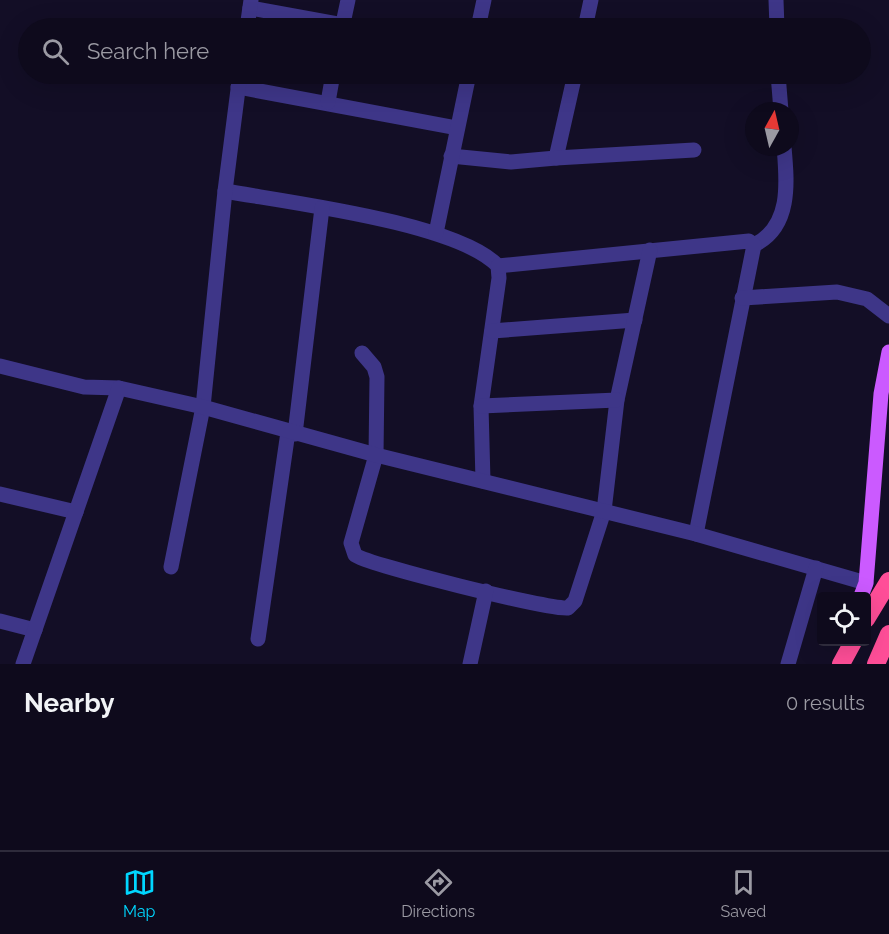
<!DOCTYPE html>
<style>
:root{--surface:#0e0a1c;--page:#171325;--text:#f1f3f6;--muted:#9b9aa3;--line:#2e2b3b;--accent:#00d6fe}
body{margin:0;font-family:Raleway,sans-serif;background:var(--page);color:var(--text)}
.controls{position:absolute;right:18px;bottom:18px;display:grid;overflow:hidden;border-radius:6px;box-shadow:0 6px 24px #0002}
.controls button{width:54px;height:54px;display:grid;place-items:center;padding:0;border:0;border-bottom:2px solid var(--line);background:var(--surface);color:var(--text);font:30px sans-serif}
.compass{position:absolute;left:745px;top:102px;width:54px;height:54px;border-radius:50%;background:var(--surface);box-shadow:0 6px 24px #0002;rotate:8deg}
.list{margin:0;padding:0;list-style:none}
h2{display:flex;justify-content:space-between;align-items:center;height:78px;margin:0;padding:0 24px;font-size:26px}
h2 small{font-size:20px;font-weight:400;color:var(--muted)}
.icon{flex:none;width:33px;height:33px;fill:none;stroke:currentColor;stroke-width:2;stroke-linecap:round;stroke-linejoin:round}
.map{position:relative;flex:none;width:889px;height:664px;overflow:hidden}
.search{position:absolute;background:var(--surface);box-shadow:0 6px 24px #0002;left:18px;right:18px;top:18px;height:66px;display:flex;align-items:center;gap:15px;box-sizing:border-box;padding:0 21px;border-radius:33px;color:var(--muted);font-size:22px}
.sheet{height:186px;background:var(--surface)}
nav{display:flex;justify-content:space-around;align-items:center;box-sizing:border-box;height:84px;border-top:2px solid var(--line);background:var(--surface);font-size:16px;color:var(--muted)}
nav a{display:grid;justify-items:center;gap:3px}
nav .on{color:var(--accent)}
.map>svg:first-child{display:block}
</style>
<div class="map">
<svg width="889" height="664" viewBox="0 0 889 664">
<rect width="100%" height="100%" fill="#130e26"/>
<g fill="none" stroke-linecap="round" stroke-linejoin="round">
<g stroke="#3e3688" stroke-width="15">
<path d="M776 0 777 28"/>
<path d="M250 8 343 25"/>
<path d="M247 28 251 0"/>
<path d="M342 28 348 0"/>
<path d="M478 28 484 0"/>
<path d="M585 28 591 0"/>
<path d="M778 74 781 111"/>
<path d="M238 87 457 128"/>
<path d="M328 102 333 74"/>
<path d="M451 156 511 162 556 158 575 74"/>
<path d="M556 158 694 150"/>
<path d="M225 191C286 202 458 223 498 266L499 278 481 406 483 481"/>
<path d="M436 233 469 74"/>
<path d="M754 245C792 227 787 181 784 147"/>
<path d="M498 266 749 241 754 245 696 534"/>
<path d="M742 298 837 292 867 299 889 316"/>
<path d="M492 331 635 320"/>
<path d="M362 353 374 367 377 377 376 455 351 543 355 555C369 565 549 610 568 608L575 601 604 511 617 400 650 250"/>
<path d="M0 366 84 387 119 388"/>
<path d="M481 406 617 400"/>
<path d="M295 434 322 208"/>
<path d="M0 494 76 512"/>
<path d="M171 567 203 407 225 191 240 74"/>
<path d="M0 621 35 630"/>
<path d="M258 639 288 432"/>
<path d="M23 664 119 388 203 407 376 455 696 534 866 583"/>
<path d="M470 664 486 591"/>
<path d="M788 664 816 568"/>
</g>
<path stroke="#cb5aff" stroke-width="15" d="M861 596 866 583 881 394 889 352"/>
<g stroke="#ff4e98" stroke-width="18">
<path d="M866 619 889 581"/>
<path d="M841 664 853 642"/>
<path d="M876 664 889 634"/>
</g>
</g>
</svg>
<div class="controls">
<button><svg class="icon" aria-label="locate" viewBox="0 0 24 24"><circle cx="12" cy="12" r="6"/><path d="M12 2v4M12 18v4M2 12h4M18 12h4"/></svg></button>
</div>
<svg class="compass" viewBox="-18 -18 36 36"><path d="M0-13l5 13h-10z" fill="#e53935"/><path d="M0 13l5-13h-10z" fill="#9b9aa3"/></svg>
<div class="search"><svg class="icon" aria-label="search" viewBox="0 0 24 24"><circle cx="10" cy="10" r="6"/><path d="M15 15l6 6"/></svg>Search here</div>
</div>
<section class="sheet">
<h2>Nearby<small>0 results</small></h2>
<ul class="list">
</ul>
</section>
<nav>
<a class="on"><svg class="icon" aria-label="map" viewBox="0 0 24 24"><path d="M3 6l6-2 6 2 6-2v14l-6 2-6-2-6 2zM9 4v14M15 6v14"/></svg>Map</a>
<a><svg class="icon" aria-label="directions" viewBox="0 0 24 24"><path d="M12 3l9 9-9 9-9-9zM9 14v-3h6M13 9l2 2-2 2"/></svg>Directions</a>
<a><svg class="icon" aria-label="saved" viewBox="0 0 24 24"><path d="M7 4h10v16l-5-4-5 4z"/></svg>Saved</a>
</nav>
